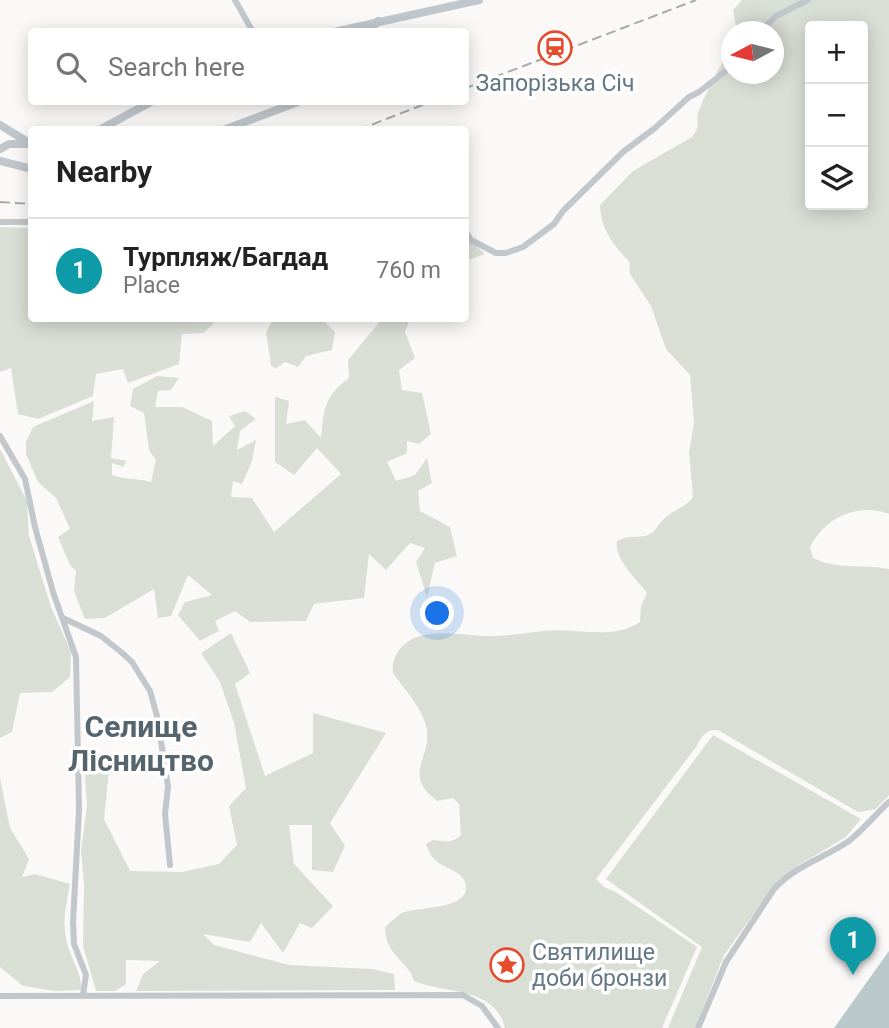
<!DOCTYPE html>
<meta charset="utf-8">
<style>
:root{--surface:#fff;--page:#f2f2f2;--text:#222;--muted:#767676;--line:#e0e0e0;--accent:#d93025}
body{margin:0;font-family:Roboto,sans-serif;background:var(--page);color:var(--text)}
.controls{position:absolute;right:21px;top:21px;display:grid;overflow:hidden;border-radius:7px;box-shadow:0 4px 18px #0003}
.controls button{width:63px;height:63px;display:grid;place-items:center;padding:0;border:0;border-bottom:2px solid var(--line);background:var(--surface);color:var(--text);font:35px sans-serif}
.compass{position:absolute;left:721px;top:21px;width:63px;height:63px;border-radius:50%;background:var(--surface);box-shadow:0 4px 18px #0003;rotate:263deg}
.you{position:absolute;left:438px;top:614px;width:24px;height:24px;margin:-18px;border:5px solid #fff;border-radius:50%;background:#1a73e8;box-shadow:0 0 0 10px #1a73e833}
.badge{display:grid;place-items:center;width:46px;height:46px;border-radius:50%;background:var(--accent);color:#fff;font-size:23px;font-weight:700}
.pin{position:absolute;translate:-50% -58px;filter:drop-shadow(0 2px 4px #0008)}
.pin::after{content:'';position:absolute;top:37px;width:24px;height:21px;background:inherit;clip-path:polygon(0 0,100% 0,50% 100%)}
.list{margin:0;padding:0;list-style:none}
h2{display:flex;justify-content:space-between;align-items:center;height:91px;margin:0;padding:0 28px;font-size:30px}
h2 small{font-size:23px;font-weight:400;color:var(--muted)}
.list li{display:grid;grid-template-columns:46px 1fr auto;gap:21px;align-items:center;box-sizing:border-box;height:105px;padding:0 28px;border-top:2px solid var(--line)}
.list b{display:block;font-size:26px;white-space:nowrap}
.list p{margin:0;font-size:23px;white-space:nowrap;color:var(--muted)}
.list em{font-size:23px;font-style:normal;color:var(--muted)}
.icon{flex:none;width:38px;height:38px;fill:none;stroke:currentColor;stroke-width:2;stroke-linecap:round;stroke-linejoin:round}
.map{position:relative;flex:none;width:889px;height:1028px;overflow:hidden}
.search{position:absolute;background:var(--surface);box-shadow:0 4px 18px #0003;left:28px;top:28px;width:441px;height:77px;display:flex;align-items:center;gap:18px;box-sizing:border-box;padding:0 24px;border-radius:7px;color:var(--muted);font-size:26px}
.panel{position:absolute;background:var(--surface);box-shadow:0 4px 18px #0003;left:28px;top:126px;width:441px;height:196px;border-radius:7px}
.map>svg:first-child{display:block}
</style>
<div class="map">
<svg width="889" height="1028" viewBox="0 0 889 1028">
<rect width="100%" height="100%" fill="#faf9f7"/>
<g fill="#dadfd6" fill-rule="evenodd">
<path d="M742 0H889V514C857 502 825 518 810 547L813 558C837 570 864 564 889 569V795L876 809 858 812 718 730C706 729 701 737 696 747L596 879 604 887 614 891 697 947 662 1028H505C495 986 444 994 414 981 408 960 385 956 385 927 390 923 396 916 402 913 415 906 474 911 465 882 461 870 442 868 434 859 431 856 428 849 426 844L433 840C444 841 452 844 461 835L459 804 453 798 437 801C402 774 431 760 427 730 424 710 404 689 393 673 391 661 398 647 409 641 427 629 463 635 484 636 505 637 523 633 544 631 574 627 612 641 640 622L641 606 647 593C636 578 614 559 617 541 627 535 635 538 645 536 656 534 658 523 666 517 675 509 686 507 693 497L689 452 694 423 690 375 666 349 651 306 630 274 629 261C613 246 600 227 600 205L633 171 692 137C703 123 694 123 699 110 708 89 718 68 731 49L732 74H774V32L737 31 733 10ZM810 26H863V205H810Z"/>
<path d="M0 227 31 228 32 318 217 319 204 333 182 334 179 364 128 383 123 369 96 374 93 396 38 419 18 414 11 368 0 372Z"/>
<path d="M466 237 485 254 466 261Z"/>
<path d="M271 319H322L335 332 332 350 306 356 298 367 285 362 275 369 271 365 266 332 273 320Z"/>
<path d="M382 319H410L405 332 415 358 399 370 402 390 422 393 431 434 419 444 407 441V453L387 462 396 481 415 475 427 458 432 483 418 491 420 511 450 527 457 556 435 563 427 597 416 562 425 548 410 543 386 570 369 554 364 598 314 604 306 621 250 622 235 611 215 621 219 631 200 641 178 615 185 602 212 595 188 575 171 616 158 618 154 589 105 618 85 619 74 591 76 571 70 565 58 537 70 529 56 498 38 482 26 454V442L33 427 94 401 92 421 114 417 111 458 127 461 123 467 112 463V475C125 480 137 478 151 482L156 460 149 450 144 413 130 406 133 389 157 376 179 378 171 390 158 391 155 407H182L212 421 213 446 235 426 229 416 245 411 256 419 240 431 237 450 256 440 252 461 242 484 233 481 231 497 252 498 274 532 341 474 317 448 294 475 275 462V397L289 401 286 424 305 420 321 438C324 409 324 396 349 378L348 360Z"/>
<path d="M0 449 27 501 29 536 51 607 71 652 70 677 52 692 20 693 12 732 0 738Z"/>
<path d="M231 633 250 673 235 684 265 776 313 753V713L386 733 330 823 345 846 333 872 312 870V825H289L294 864 333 906 312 928 300 923 283 953 261 923 250 942 203 934 214 945 289 965 372 969 394 974 395 990 136 991 143 974 160 961 126 960V984L115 991H96L83 946 84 884 81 851 87 806 83 748 110 761 104 819 130 871 182 872 219 864 237 845 229 806 246 788 234 723 220 682 201 653Z"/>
<path d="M713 735 861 819 846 837 799 865 777 882 724 955 695 1028H668L702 947 606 879Z"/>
<path d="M0 778 10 828 29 859 22 877 35 874 70 884C67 902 62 919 66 938 69 957 82 971 81 990L55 991 23 986 0 967Z"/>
</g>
<path fill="#bbc8cc" d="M889 951V1028H834Z"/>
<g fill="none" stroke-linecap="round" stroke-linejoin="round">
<g stroke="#c2c7cb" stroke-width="6">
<path d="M235 0 253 32"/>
<path d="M760 32 776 16 808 0"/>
<path d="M0 222H32"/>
<path d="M466 232 471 240 496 253H506L523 247 554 224 563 211 623 152 655 128 689 97 699 92 732 66"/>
<path d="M0 436 25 479 35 527 53 592 76 657 79 810 73 922 74 944 86 975 83 995"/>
<path d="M63 618 101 636 121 652 132 662 150 691 157 716 168 786 165 814 170 865"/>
<path d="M0 996 463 995 482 1006 498 1028"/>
<path d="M698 1028 726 962 774 889C795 866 824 858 849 841 863 830 876 814 889 802"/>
</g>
<g stroke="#c0c7cc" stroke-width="8">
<path d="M334 32 479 0"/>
<path d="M368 32 378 21"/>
<path d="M0 125 31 144"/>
<path d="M99 130 151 102"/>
<path d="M223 130 298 102"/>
<path d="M0 149 9 144H27"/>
<path d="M0 161 32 169"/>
</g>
<g stroke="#a3abb0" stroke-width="2" stroke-dasharray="10 5" stroke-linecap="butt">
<path d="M466 88 696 0"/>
<path d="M358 130 430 102"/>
<path d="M0 202 32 204"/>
</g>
</g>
<defs>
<symbol id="station-ring" viewBox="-11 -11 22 22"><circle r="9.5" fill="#fff" stroke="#e54c2c" stroke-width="1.5"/><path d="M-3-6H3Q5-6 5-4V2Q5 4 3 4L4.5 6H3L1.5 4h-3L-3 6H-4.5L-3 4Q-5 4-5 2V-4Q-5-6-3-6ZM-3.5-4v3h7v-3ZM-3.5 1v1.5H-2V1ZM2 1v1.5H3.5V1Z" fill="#e54c2c"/></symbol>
<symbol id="sight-ring" viewBox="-11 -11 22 22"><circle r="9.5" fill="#fff" stroke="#e54c2c" stroke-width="1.5"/><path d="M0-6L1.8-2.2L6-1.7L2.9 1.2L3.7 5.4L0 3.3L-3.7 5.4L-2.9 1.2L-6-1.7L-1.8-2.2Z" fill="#e54c2c"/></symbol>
</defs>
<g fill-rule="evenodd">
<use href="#station-ring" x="536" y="29" width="38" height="38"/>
<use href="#sight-ring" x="488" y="946" width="38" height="38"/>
</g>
<g text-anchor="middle" stroke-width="7" stroke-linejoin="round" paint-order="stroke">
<g font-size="23" fill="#647782" stroke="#fff">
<text x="555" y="91">Запорізька Січ</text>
<text x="532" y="960" text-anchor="start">Святилище<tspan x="532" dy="26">доби бронзи</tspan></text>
</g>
<g font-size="30" font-weight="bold" fill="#56656d" stroke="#fff">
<text x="141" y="737">Селище<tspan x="141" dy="34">Лісництво</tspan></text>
</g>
</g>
</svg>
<div class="controls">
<button>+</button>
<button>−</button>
<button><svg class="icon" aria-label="layers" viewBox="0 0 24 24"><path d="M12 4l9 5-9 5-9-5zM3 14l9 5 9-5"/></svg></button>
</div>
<svg class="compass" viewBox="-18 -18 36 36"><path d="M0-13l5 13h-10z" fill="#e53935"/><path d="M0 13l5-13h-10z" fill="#767676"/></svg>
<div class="you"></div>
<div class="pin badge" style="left:853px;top:975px;background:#0f9aa8">1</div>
<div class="search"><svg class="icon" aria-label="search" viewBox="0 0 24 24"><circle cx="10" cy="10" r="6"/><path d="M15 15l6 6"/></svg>Search here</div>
<section class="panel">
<h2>Nearby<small></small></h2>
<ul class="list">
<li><span class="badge" style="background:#0f9aa8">1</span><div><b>Турпляж/Багдад</b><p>Place</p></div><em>760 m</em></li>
</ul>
</section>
</div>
